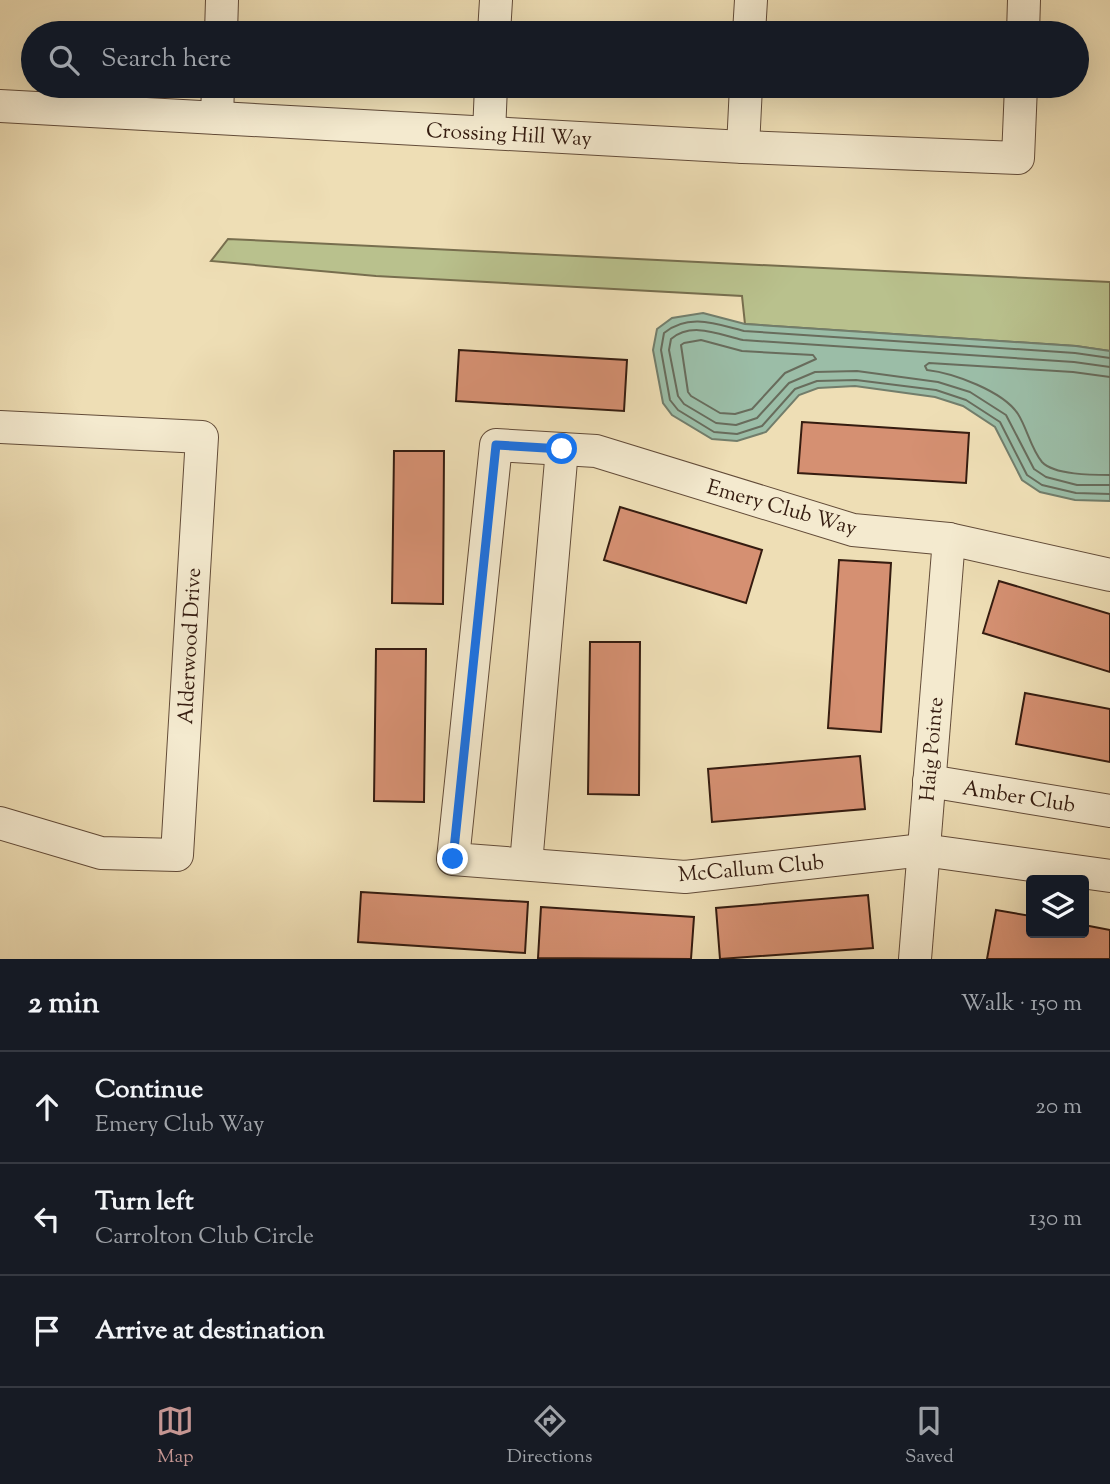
<!DOCTYPE html>
<meta charset="utf-8">
<style>
:root{--surface:#171b24;--page:#242831;--text:#f1f3f6;--muted:#9ea1a6;--line:#363941;--accent:#c59692}
body{margin:0;font-family:"Sorts Mill Goudy",serif;background:var(--page);color:var(--text)}
.controls{position:absolute;right:21px;bottom:21px;display:grid;overflow:hidden;border-radius:7px;box-shadow:0 7px 28px #0002}
.controls button{width:63px;height:63px;display:grid;place-items:center;padding:0;border:0;border-bottom:2px solid var(--line);background:var(--surface);color:var(--text);font:35px sans-serif}
.stop{position:absolute;width:21px;height:21px;margin:-16px;border:5px solid #1a73e8;border-radius:50%;background:#fff}
.stop.end{background:#1a73e8;border-color:#fff;box-shadow:0 2px 7px #0008}
.list{margin:0;padding:0;list-style:none}
h2{display:flex;justify-content:space-between;align-items:center;height:91px;margin:0;padding:0 28px;font-size:30px}
h2 small{font-size:23px;font-weight:400;color:var(--muted)}
.list li{display:grid;grid-template-columns:46px 1fr auto;gap:21px;align-items:center;box-sizing:border-box;height:112px;padding:0 28px;border-top:2px solid var(--line)}
.list b{display:block;font-size:26px;white-space:nowrap}
.list p{margin:0;font-size:23px;white-space:nowrap;color:var(--muted)}
.list em{font-size:23px;font-style:normal;color:var(--muted)}
.icon{flex:none;width:38px;height:38px;fill:none;stroke:currentColor;stroke-width:2;stroke-linecap:round;stroke-linejoin:round}
.map{position:relative;flex:none;width:1110px;height:959px;overflow:hidden}
.search{position:absolute;background:var(--surface);box-shadow:0 7px 28px #0002;left:21px;right:21px;top:21px;height:77px;display:flex;align-items:center;gap:18px;box-sizing:border-box;padding:0 24px;border-radius:38px;color:var(--muted);font-size:26px}
.sheet{height:427px;background:var(--surface)}
nav{display:flex;justify-content:space-around;align-items:center;box-sizing:border-box;height:98px;border-top:2px solid var(--line);background:var(--surface);font-size:19px;color:var(--muted)}
nav a{display:grid;justify-items:center;gap:4px}
nav .on{color:var(--accent)}
.map>svg:first-child{display:block}
</style>
<div class="map">
<svg width="1110" height="959" viewBox="0 0 1110 959">
<rect width="100%" height="100%" fill="#eedeb5"/>
<filter id="stains"><feTurbulence type="fractalNoise" baseFrequency=".00286" numOctaves="4"/><feColorMatrix values="0 0 0 0 .2 0 0 0 0 .09 0 0 0 0 .02 0 0 0 .5 -.17"/></filter>
<radialGradient id="worn" r=".72"><stop offset=".6" stop-color="#630" stop-opacity="0"/><stop offset="1" stop-color="#630" stop-opacity=".3"/></radialGradient>
<path fill="#b9c18d" stroke="#776e4e" stroke-width="2" d="M228 239 1110 282V351L1076 346 745 324 742 296 376 276 211 261Z"/>
<path fill="#9bbda7" stroke="#727d6b" stroke-width="2" d="M703 313 745 324 1076 346 1110 351V501L1075 500 1040 492 1022 480 995 427 963 406 935 397 855 386 818 388 799 395 766 432 737 441 712 439 672 415 663 403 653 350 657 329 672 318Z"/>
<g fill="none" stroke-linecap="round" stroke-linejoin="round">
<g stroke="#686c5c" stroke-width="2">
<path d="M701 340 742 351 813 355 816 359 785 373 752 409 735 414 720 413 691 396 688 392 681 345 684 343Z"/>
<path d="M1110 358 1075 353 744 331C716 324 689 313 664 333L661 350 670 400 678 410 714 432 737 434 762 426 795 389 817 381 856 380 936 390 966 400 1000 422 1027 475 1042 485 1076 493 1110 494"/>
<path d="M1110 367 1074 362 743 340C720 335 692 321 671 339L669 350 678 396 684 404 716 423 736 425 757 418 789 383 815 372 857 371 938 382 970 392 1006 415 1034 469 1046 477 1077 485H1110"/>
<path d="M1110 377 1073 372 929 363 925 366 927 370C953 373 1003 391 1018 414 1027 428 1031 449 1042 462 1054 475 1093 475 1110 475"/>
</g>
</g>
<g fill="#d59072" stroke="#351c10" stroke-width="2">
<path d="M459 350 627 360 624 411 456 401Z"/>
<path d="M802 422 969 433 966 483 798 473Z"/>
<path d="M394 451H444L443 604 392 603Z"/>
<path d="M620 507 762 550 746 603 604 560Z"/>
<path d="M839 560 891 563 881 732 828 728Z"/>
<path d="M999 581 1110 614V672L983 633Z"/>
<path d="M590 642H640L639 795 588 794Z"/>
<path d="M376 649H426L424 802 374 801Z"/>
<path d="M1025 693 1110 709V762L1016 744Z"/>
<path d="M860 756 865 809 712 822 708 769Z"/>
<path d="M361 892 528 902 525 953 358 942Z"/>
<path d="M868 895 873 948 720 959 716 908Z"/>
<path d="M541 907 694 917 691 959 538 958Z"/>
<path d="M996 910 1031 916V933H1084V925L1110 930V959H987Z"/>
</g>
<g fill="none" stroke-linecap="round" stroke-linejoin="round">
<defs>
<g id="minor">
<path d="M221 33 222 0"/>
<path d="M494 33 496 0"/>
<path d="M749 33 751 0"/>
<path d="M1023 33 1024 0"/>
<path d="M0 106 743 147 1018 158 1021 86"/>
<path d="M217 118 218 86"/>
<path d="M489 133 491 86"/>
<path d="M743 147 746 86"/>
<path d="M0 427 202 437 177 855 101 853 0 823"/>
<path d="M1110 575 949 539 853 530 596 451 496 445 453 859 685 877 923 850 1110 876"/>
<path d="M929 781 1110 811"/>
<path d="M526 864 562 449"/>
<path d="M915 959 949 539"/>
</g>
</defs>
<use href="#minor" stroke="#634c39" stroke-width="34"/>
<use href="#minor" stroke="#f4eacf" stroke-width="32"/>
</g>
<g fill="none" stroke-linecap="round" stroke-linejoin="round">
<path stroke="#1a73e8" stroke-width="9" d="M453 859 496 445 562 449"/>
</g>
<g text-anchor="middle" stroke-width="6" stroke-linejoin="round" paint-order="stroke">
<g font-size="21" fill="#351c10" stroke="#f4eacf">
<text transform="translate(509 134) rotate(3)" y="7">Crossing Hill Way</text>
<text transform="translate(782 507) rotate(16)" y="7">Emery Club Way</text>
<text transform="translate(189 646) rotate(-87)" y="7">Alderwood Drive</text>
<text transform="translate(931 749) rotate(-85)" y="7">Haig Pointe</text>
<text transform="translate(1019 796) rotate(9)" y="7">Amber Club</text>
<text transform="translate(751 868) rotate(-5)" y="7">McCallum Club</text>
</g>
</g>
<rect width="100%" height="100%" filter="url(#stains)"/>
<rect width="100%" height="100%" fill="url(#worn)"/>
</svg>
<div class="controls">
<button><svg class="icon" aria-label="layers" viewBox="0 0 24 24"><path d="M12 4l9 5-9 5-9-5zM3 14l9 5 9-5"/></svg></button>
</div>
<div class="stop" style="left:562px;top:449px"></div>
<div class="stop end" style="left:453px;top:859px"></div>
<div class="search"><svg class="icon" aria-label="search" viewBox="0 0 24 24"><circle cx="10" cy="10" r="6"/><path d="M15 15l6 6"/></svg>Search here</div>
</div>
<section class="sheet">
<h2>2 min<small>Walk · 150 m</small></h2>
<ul class="list">
<li><svg class="icon" aria-label="ahead" viewBox="0 0 24 24"><path d="M12 20V5M6 11l6-6 6 6"/></svg><div><b>Continue</b><p>Emery Club Way</p></div><em>20 m</em></li>
<li><svg class="icon" aria-label="left" viewBox="0 0 24 24"><path d="M17 20v-9H6M10 6l-5 5 5 5"/></svg><div><b>Turn left</b><p>Carrolton Club Circle</p></div><em>130 m</em></li>
<li><svg class="icon" aria-label="arrive" viewBox="0 0 24 24"><path d="M6 21V4h12l-3 4 3 4H6"/></svg><div><b>Arrive at destination</b></div></li>
</ul>
</section>
<nav>
<a class="on"><svg class="icon" aria-label="map" viewBox="0 0 24 24"><path d="M3 6l6-2 6 2 6-2v14l-6 2-6-2-6 2zM9 4v14M15 6v14"/></svg>Map</a>
<a><svg class="icon" aria-label="directions" viewBox="0 0 24 24"><path d="M12 3l9 9-9 9-9-9zM9 14v-3h6M13 9l2 2-2 2"/></svg>Directions</a>
<a><svg class="icon" aria-label="saved" viewBox="0 0 24 24"><path d="M7 4h10v16l-5-4-5 4z"/></svg>Saved</a>
</nav>
